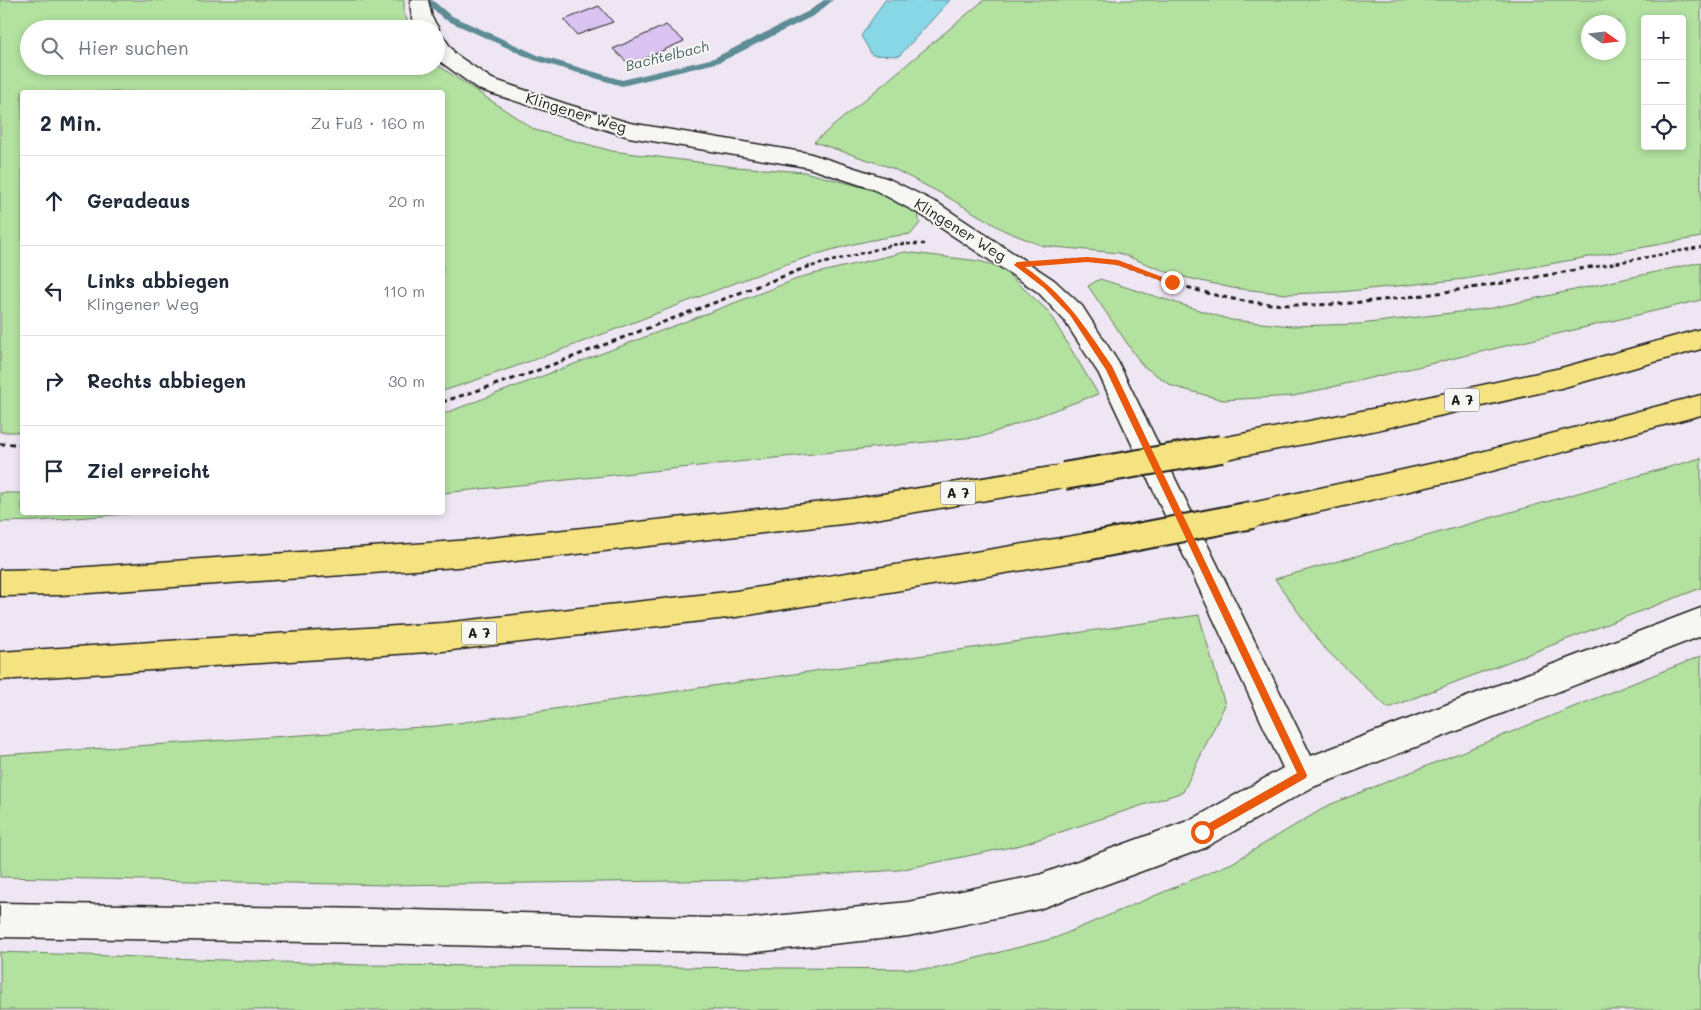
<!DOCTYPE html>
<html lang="de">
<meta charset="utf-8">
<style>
:root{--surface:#fff;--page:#f6f6f7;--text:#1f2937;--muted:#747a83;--line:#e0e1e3}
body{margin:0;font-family:Mali,sans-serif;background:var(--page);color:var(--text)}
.controls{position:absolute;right:15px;top:15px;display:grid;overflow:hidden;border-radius:5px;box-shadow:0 2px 8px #0003}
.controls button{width:45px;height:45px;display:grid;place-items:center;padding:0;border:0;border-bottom:1px solid var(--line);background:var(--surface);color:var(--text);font:25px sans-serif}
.compass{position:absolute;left:1581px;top:15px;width:45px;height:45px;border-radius:50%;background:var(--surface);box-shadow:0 2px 8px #0003;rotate:104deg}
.stop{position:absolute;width:15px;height:15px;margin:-11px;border:4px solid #ea580c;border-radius:50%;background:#fff}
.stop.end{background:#ea580c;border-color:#fff;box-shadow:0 1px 5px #0008}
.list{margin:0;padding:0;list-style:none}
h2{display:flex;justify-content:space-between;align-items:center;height:65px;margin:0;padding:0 20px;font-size:21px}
h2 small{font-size:16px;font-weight:400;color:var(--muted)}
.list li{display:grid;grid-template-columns:32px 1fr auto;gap:15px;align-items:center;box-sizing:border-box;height:90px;padding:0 20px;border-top:1px solid var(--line)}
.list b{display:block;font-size:19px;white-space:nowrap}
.list p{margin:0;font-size:16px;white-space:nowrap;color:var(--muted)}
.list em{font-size:16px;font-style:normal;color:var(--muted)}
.icon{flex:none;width:28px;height:28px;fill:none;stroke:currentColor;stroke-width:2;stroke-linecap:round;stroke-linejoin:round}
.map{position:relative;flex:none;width:1701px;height:1010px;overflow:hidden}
.search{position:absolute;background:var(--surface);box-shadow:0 2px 8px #0003;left:20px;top:20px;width:425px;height:55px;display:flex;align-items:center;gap:12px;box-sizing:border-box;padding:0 18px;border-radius:28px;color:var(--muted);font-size:19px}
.panel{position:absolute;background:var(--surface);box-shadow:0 2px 8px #0003;left:20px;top:90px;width:425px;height:425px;border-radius:5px}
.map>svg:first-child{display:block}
</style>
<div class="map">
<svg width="1701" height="1010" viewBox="0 0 1701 1010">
<rect width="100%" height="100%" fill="#eee6f2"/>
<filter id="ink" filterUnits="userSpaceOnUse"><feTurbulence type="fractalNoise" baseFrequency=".02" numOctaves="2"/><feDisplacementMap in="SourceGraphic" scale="10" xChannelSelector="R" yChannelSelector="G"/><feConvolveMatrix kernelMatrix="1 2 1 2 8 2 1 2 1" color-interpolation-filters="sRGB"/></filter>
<g filter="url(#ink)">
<g fill="#b2e1a0" stroke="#677e5e" fill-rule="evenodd">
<path d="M0 0H404V14L412 29H29V66H436V64L535 130 612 151 736 167 804 172 878 191 917 212 920 223 911 234C835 242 762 273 691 300 609 332 527 364 443 391L442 92H22V432H0Z"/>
<path d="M984 0H1701V237L1465 279 1340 292 1287 294 1232 288 1175 275 1119 253 1043 246 1005 231 944 195 892 168 814 142ZM1645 19H1682V146H1645ZM1588 22H1618V52H1588Z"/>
<path d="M905 252 979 261 1000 267 1048 311 1098 394 984 436 443 493V414L805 276Z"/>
<path d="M1701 262V300L1294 396 1223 400 1172 386 1142 365 1088 286 1100 279 1231 320 1292 326 1360 324 1492 308Z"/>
<path d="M1701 458V588L1388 708 1322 646 1275 579Z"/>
<path d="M0 493H22V512L139 513 38 521 0 522Z"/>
<path d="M1199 615 1225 705 1183 792 1021 845 899 870 745 880 388 885 0 877V755L437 726Z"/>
<path d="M1701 656V1010H0V952L363 965 934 969 1055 938 1232 863 1329 805Z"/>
</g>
<path fill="#88d7e6" stroke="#5d8c95" d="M885 0H950L899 56 872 55 861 36Z"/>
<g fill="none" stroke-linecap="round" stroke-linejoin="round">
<path fill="#5d8c95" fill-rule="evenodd" d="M423 0H432L450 15 540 56 622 80 714 58 809 11 824 0H833L815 15 720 62 622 86 534 60 444 19Z"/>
</g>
<g fill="#dac2f1" stroke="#1c1c1c">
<path d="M599 6 613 22 577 35 564 20Z"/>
<path d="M666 25 684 41 630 65 613 49Z"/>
</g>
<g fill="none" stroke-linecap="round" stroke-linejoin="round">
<defs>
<g id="street">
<path d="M410 0H428L432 18 439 29 436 33V29H419L412 18Z"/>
<path d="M436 34 443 36 455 54 492 79 566 104 630 123 808 153 889 179 939 204 1054 280 1082 306 1118 362 1311 756 1701 608V636L1313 787 1202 849 1039 909 908 936 747 953 372 943 0 937V903L372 909 747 919 908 902 1039 875 1193 819 1283 768 1099 374 1064 320 1038 292 923 216 873 189 806 167 629 137 478 89 441 62 436 55Z"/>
</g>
<g id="highway">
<path d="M1701 329V349L1561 388 1377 430 1221 460 1212 457 1208 449 1212 441 1221 438 1377 408 1561 368Z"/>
<path d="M1701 395V415L1462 479 1252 527 1242 524 1238 515 1242 506 1252 503 1462 457Z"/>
<path d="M1064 465 1074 468 1078 476 1074 484 1064 487 851 523 471 566 60 595 0 596V570L60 569 471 540 851 499Z"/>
<path d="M1085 534 1095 538 1099 547 1095 556 1085 560 736 617 443 651 0 680V652L443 623 736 591Z"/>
</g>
</defs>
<use href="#street" stroke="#1c1c1c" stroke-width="3"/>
<use href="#highway" stroke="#1c1c1c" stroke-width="3"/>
<g stroke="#1c1c1c" stroke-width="2.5" stroke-dasharray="4 3" stroke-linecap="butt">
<path d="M1065 261C1088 260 1110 260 1131 268"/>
<path d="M805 268 897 244H925"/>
<path d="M1589 268 1701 247"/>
</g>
<g stroke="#1c1c1c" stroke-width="3" stroke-dasharray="5 4" stroke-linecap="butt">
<path d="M1128 266C1162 279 1197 292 1233 299 1290 310 1351 304 1408 297 1471 289 1533 278 1596 266"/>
<path d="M442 402 528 374 810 266"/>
<path d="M0 444H22"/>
</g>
<use href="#street" fill="#f6f6f2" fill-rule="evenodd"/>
<use href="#highway" fill="#f5e381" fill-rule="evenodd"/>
<defs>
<g id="highway-bridge">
<path d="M1064 476 1221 449"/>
<path d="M1085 547 1252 515"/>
</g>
</defs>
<use href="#highway-bridge" stroke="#1c1c1c" stroke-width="30" stroke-linecap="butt"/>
<use href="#highway-bridge" stroke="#f5e381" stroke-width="26"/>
</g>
</g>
<path fill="#ea580c" d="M1087 257 1118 260 1175 282 1172 285 1117 265 1087 262 1025 267C1067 297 1083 324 1112 366L1307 775 1306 778 1202 837 1199 836V829L1297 773 1106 370 1070 315 1044 288 1014 265 1017 262Z"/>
<g text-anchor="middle" stroke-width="4" stroke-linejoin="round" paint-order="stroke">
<g font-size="14" font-style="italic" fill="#425d63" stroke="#f6f6f2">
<text transform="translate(667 56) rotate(-14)" y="5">Bachtelbach</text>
</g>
<g fill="#f6f6f2" stroke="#5d5d5c" stroke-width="1">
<rect x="1444.5" y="388.5" width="35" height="23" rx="4"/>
<rect x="940.5" y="481.5" width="35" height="23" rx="4"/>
<rect x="461.5" y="621.5" width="35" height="23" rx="4"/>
</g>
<g font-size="14" font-weight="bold" fill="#1c1c1c">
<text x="1462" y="405">A 7</text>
<text x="958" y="498">A 7</text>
<text x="479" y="638">A 7</text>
</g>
<g font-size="15" fill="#1c1c1c" stroke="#f6f6f2">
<text transform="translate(576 113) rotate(17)" y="5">Klingener Weg</text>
<text transform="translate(960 230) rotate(32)" y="5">Klingener Weg</text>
</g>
</g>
</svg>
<div class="controls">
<button>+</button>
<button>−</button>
<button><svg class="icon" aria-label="locate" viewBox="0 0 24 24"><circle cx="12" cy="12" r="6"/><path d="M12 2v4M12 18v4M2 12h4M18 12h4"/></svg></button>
</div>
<svg class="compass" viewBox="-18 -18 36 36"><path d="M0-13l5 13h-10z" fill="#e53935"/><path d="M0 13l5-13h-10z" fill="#747a83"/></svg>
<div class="stop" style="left:1202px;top:832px"></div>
<div class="stop end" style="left:1172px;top:282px"></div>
<div class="search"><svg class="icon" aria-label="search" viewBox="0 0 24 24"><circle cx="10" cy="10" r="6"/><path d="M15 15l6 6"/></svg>Hier suchen</div>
<section class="panel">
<h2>2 Min.<small>Zu Fuß · 160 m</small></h2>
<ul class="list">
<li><svg class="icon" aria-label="ahead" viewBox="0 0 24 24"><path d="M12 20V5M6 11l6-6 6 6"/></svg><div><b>Geradeaus</b></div><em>20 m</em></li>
<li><svg class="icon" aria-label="left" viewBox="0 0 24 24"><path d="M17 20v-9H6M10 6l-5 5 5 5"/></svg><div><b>Links abbiegen</b><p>Klingener Weg</p></div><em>110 m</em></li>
<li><svg class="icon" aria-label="right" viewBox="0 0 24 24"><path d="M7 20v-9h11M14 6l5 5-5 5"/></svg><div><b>Rechts abbiegen</b></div><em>30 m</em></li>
<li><svg class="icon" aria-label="arrive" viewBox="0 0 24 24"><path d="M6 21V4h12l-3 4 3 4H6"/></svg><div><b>Ziel erreicht</b></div></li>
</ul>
</section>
</div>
